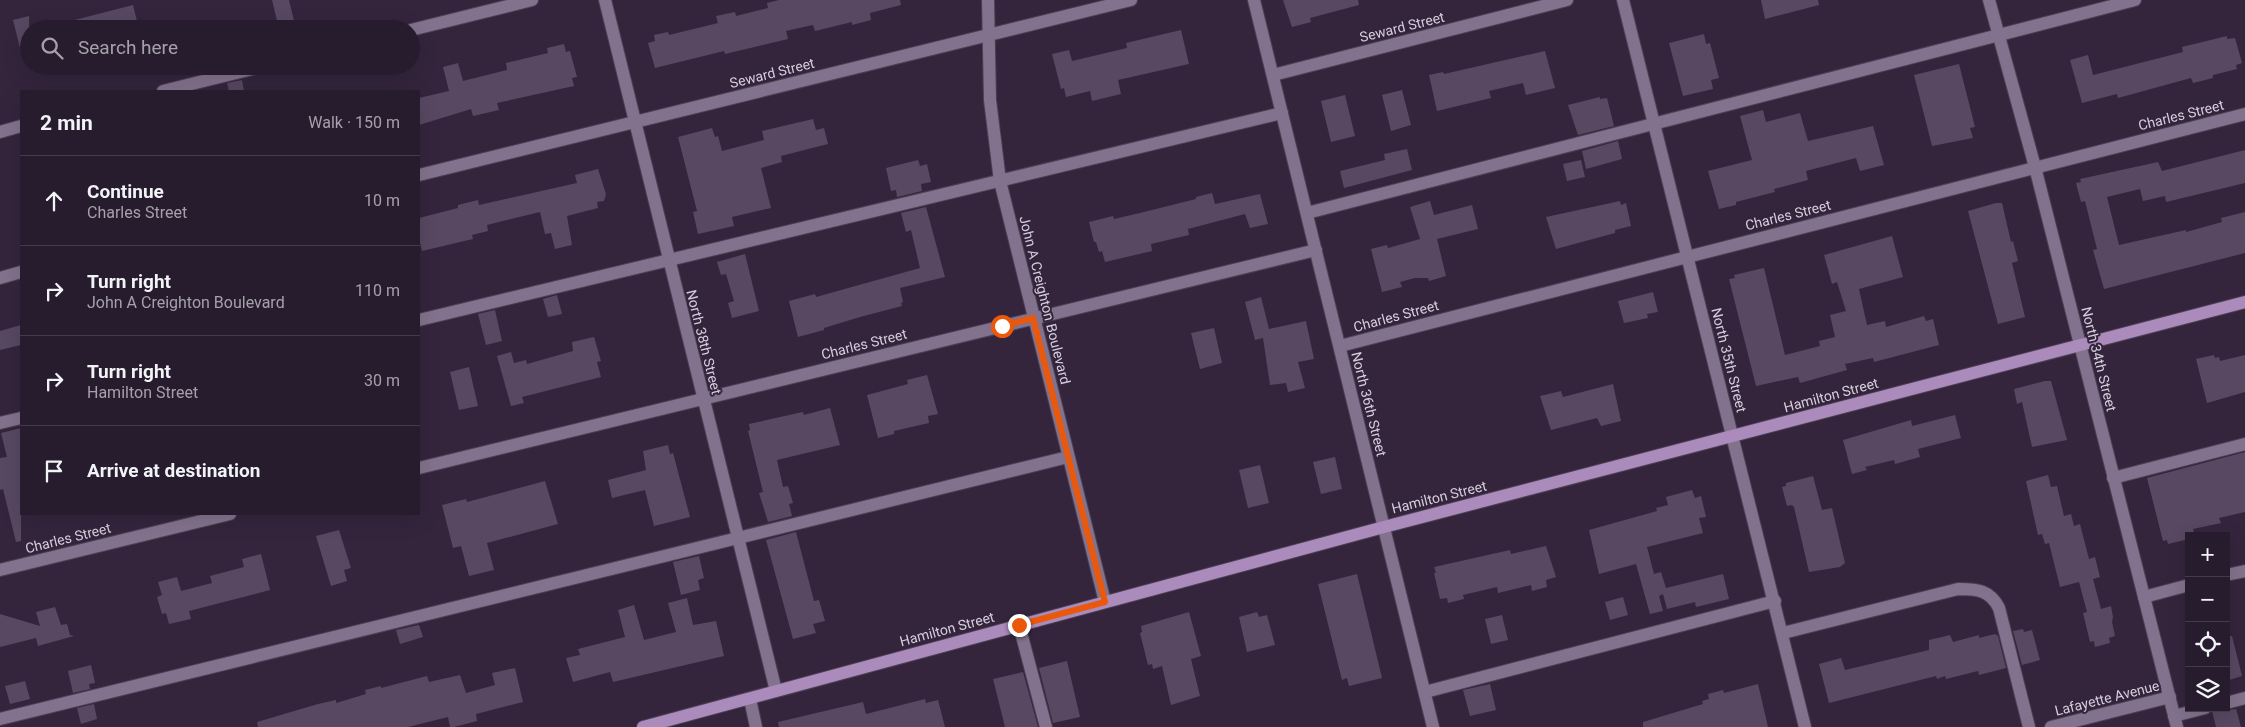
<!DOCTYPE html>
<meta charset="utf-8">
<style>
:root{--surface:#271c2e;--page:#33293a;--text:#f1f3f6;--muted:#a4a1aa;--line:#433a4a}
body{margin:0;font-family:Roboto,sans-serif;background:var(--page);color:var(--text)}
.controls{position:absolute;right:15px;bottom:15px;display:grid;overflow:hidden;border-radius:0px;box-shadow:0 5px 20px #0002}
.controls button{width:45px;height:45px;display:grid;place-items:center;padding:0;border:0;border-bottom:1px solid var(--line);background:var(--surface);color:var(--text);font:25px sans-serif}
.stop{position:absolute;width:15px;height:15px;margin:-11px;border:4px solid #ea580c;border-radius:50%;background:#fff}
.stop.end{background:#ea580c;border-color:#fff;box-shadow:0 1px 5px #0008}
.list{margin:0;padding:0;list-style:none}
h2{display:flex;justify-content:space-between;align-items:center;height:65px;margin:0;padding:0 20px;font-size:21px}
h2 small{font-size:16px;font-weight:400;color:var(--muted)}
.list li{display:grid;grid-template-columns:32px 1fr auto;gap:15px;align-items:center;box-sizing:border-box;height:90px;padding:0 20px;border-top:1px solid var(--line)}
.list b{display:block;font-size:19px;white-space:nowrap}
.list p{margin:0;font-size:16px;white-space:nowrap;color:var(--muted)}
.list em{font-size:16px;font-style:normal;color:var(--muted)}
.icon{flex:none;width:28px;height:28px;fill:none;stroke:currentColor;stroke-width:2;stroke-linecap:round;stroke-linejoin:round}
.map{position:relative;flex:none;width:2245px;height:727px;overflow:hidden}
.search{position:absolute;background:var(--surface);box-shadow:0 5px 20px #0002;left:20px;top:20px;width:400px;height:55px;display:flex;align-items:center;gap:12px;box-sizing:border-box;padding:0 18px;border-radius:28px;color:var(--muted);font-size:19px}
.panel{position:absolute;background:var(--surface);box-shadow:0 5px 20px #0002;left:20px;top:90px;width:400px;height:425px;border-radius:0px}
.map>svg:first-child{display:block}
</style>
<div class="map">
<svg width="2245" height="727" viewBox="0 0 2245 727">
<rect width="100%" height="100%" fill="#34253d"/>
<g fill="#584862">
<path d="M272 0H289L296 29H279Z"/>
<path d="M779 0H900L901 5 870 13 871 20 852 25V22L815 31 813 25 786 31 788 39 725 54 724 51 655 68 648 43 655 41 654 35 668 32 669 35 718 23 716 16 735 12 736 16 768 8 767 3Z"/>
<path d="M1283 0H1358L1359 5 1310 18 1311 22 1292 27Z"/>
<path d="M1761 0H1818L1819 5 1765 19Z"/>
<path d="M133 5 139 29H63V23Z"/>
<path d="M29 16V59L23 60 13 20Z"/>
<path d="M1181 30 1189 64 1118 80 1121 94 1092 101 1090 91 1066 97 1064 88 1061 89 1052 54 1069 50 1072 61 1127 48 1126 43Z"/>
<path d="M1704 34 1706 44 1710 43 1719 78 1711 80 1713 89 1683 96 1669 43Z"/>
<path d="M2227 36V39L2235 38 2242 63 2236 65 2237 69 2213 75V78L2193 83 2191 78 2118 98 2117 94 2082 103 2070 60 2088 55 2093 75 2183 52 2182 47Z"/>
<path d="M564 44 566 52 570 51 577 77 572 78 574 86 497 103 499 110 473 116 471 109 419 125V98L449 91 443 67 458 63 463 81 507 70 506 63 548 53 547 48Z"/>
<path d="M1545 51 1555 88 1526 95 1523 83 1489 91 1491 98 1437 111 1429 75 1443 72 1444 74Z"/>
<path d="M1959 64 1975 127 1970 128 1973 138 1932 146 1914 75Z"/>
<path d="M242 80 244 91H229L227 83Z"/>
<path d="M1402 90 1411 125 1391 131 1382 95Z"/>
<path d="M1345 95 1355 136 1331 142 1321 101Z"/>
<path d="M1600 97V99L1607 98 1614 126 1578 135 1568 105Z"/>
<path d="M1763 110 1766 122 1800 113 1808 141 1873 126 1884 165 1860 171 1856 158 1806 171 1808 180 1774 189 1775 192 1736 202V205L1719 209 1708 171 1752 160 1740 116Z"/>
<path d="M813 119 816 130 824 128 828 144 781 156 782 162 761 168 771 208 732 217 734 226 698 234 693 212 697 211 678 137 712 128 715 137 718 136 722 151 764 140 762 131Z"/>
<path d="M1618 141 1622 159 1586 169 1582 151Z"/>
<path d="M1407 149 1412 170 1344 188 1340 171 1385 160 1384 154Z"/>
<path d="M2245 150V183L2166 202 2165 196 2143 201 2140 189 2107 197 2119 245 2186 230V232L2222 222 2221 218 2245 212V253L2104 289 2093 250 2097 249 2085 201 2081 202 2076 183 2081 182 2080 179 2158 162 2162 171Z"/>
<path d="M918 160 920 166 927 164 931 182 921 184 922 191 897 197 896 190 891 191 886 168Z"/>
<path d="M1581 160 1585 177 1567 181 1563 164Z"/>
<path d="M598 169 606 194 604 201 597 202 598 208 567 216 572 245 555 249 551 233 545 234 540 212 487 225 488 231 472 235 473 239 422 251 419 238V218L458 208V205L478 200 479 205 577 183 575 175Z"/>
<path d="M1212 193 1215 204 1260 194 1268 224 1250 228 1245 214 1188 229 1189 235 1151 244 1152 251 1105 262 1102 251 1099 252 1096 242H1094L1089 222 1113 216 1114 219 1144 212 1196 199V197Z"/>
<path d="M1430 201 1434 215 1472 205 1478 229 1437 239 1446 276 1429 281 1428 278H1415L1400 282 1402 287 1382 292 1371 249 1387 245 1388 248 1420 239 1410 207Z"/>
<path d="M1620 201 1621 205 1626 203 1631 226 1615 230V233L1556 249 1546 217Z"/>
<path d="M1996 203H2002L2011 242 2013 241 2018 261 2012 263 2025 317 1998 324 1968 211Z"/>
<path d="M926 207 945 277 900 288 903 302 901 303 902 306 860 317 824 328V330L798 337 789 301 815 294 816 297 920 268 911 230 906 232 901 213Z"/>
<path d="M1892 236 1903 277 1859 289 1867 325 1885 321 1886 327 1924 316 1926 321 1933 319 1939 345 1874 362 1873 358 1845 364 1847 370 1800 383 1798 377 1756 386 1729 279 1735 278 1734 275 1764 268 1785 355 1820 346 1819 341 1835 337 1830 315 1846 311 1837 282 1832 284 1824 255Z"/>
<path d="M745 254 759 311 732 318 728 303 734 301 726 274 721 275 717 262Z"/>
<path d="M1653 292 1658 312 1647 314 1648 318 1624 323 1618 301Z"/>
<path d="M557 295 562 314 548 317 543 299Z"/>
<path d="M1261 297 1269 329 1306 321 1314 359 1298 362 1305 388 1288 392 1286 383 1270 385 1263 338 1255 340 1245 302Z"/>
<path d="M495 310 502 341 486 345 478 314Z"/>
<path d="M21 325V345L0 350V331Z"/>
<path d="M1214 328 1222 363 1200 369 1191 333Z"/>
<path d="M594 337 601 361 597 362 601 377 522 397 524 403 511 406 497 356 511 352 514 363 526 360 527 364 573 351 572 342Z"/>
<path d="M2214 355 2215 358 2219 357 2220 361 2245 355V392L2207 403 2196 359Z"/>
<path d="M469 367 478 406 459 410 450 372Z"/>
<path d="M927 375 938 414 928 416 929 423 894 431V434L878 438 867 395 908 384 907 380Z"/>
<path d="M2045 381H2051L2067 440 2032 447 2022 402 2017 404 2014 389Z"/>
<path d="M1613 384 1621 421 1601 426 1597 418 1551 430 1540 396 1561 391 1563 397Z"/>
<path d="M830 408 840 445 777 460 783 487 788 486 793 503 789 504 792 516 768 522 759 493 763 492 748 431 750 430 749 424 803 412 804 415Z"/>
<path d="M1955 415 1961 438 1918 449 1920 457 1895 464 1894 460 1865 467 1867 470 1852 474 1843 440 1911 420 1912 426Z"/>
<path d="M21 428V541L16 542 3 489 0 490V458L7 457 1 433Z"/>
<path d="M668 445 670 454 673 453 690 517 654 526 645 490 612 498 608 480 646 470 643 451Z"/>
<path d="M2245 452V512L2219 518 2221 523 2193 529 2195 536H2189V539L2168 544 2167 540 2163 541 2147 478Z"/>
<path d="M1335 457 1342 489 1321 494 1313 462Z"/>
<path d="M1260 465 1269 503 1248 508 1239 470Z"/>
<path d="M2048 475 2051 487 2057 486 2064 516 2071 514 2074 526 2080 524 2089 559 2095 557 2100 577 2093 579 2101 609 2111 606 2113 617 2112 622 2115 636 2109 638 2110 643 2095 647 2094 641 2090 642 2083 613 2087 612 2079 582 2060 587 2049 543 2045 544 2042 534 2038 535 2026 481Z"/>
<path d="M1813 476 1822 510 1832 508 1845 563 1840 567 1809 572 1794 507 1792 505 1787 506 1782 487 1786 486V483Z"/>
<path d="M545 481 558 524 487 543 494 570 469 576 461 546 453 548 442 505 466 499 467 502Z"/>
<path d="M1692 490 1695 498 1701 496 1706 517 1699 518 1703 533 1647 547 1654 574 1661 572 1666 588 1723 574 1729 599 1696 607 1695 602 1667 609 1663 594 1659 596 1663 611 1650 614 1636 564 1599 574 1589 530 1657 511 1656 508 1668 505 1666 497Z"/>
<path d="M339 530 351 568 344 570 347 581 331 586 316 536Z"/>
<path d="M796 532 814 601 819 600 825 621 813 624 816 633 793 639 766 540Z"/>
<path d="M1546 546 1556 577 1546 580 1547 587 1532 591 1531 585 1498 593 1497 587 1463 595 1464 599 1448 603 1447 598 1440 599 1434 573H1436L1434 567 1510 550 1511 554Z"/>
<path d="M261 554 270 590 189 611 191 619 169 624 166 613 162 614 157 597 162 595 158 582 177 577 181 591 212 583 210 576 244 567 242 559Z"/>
<path d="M699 556 704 578 698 580 700 590 681 595 673 562Z"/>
<path d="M1357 574 1382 678 1349 686 1347 678 1342 680 1318 584Z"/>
<path d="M1623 597 1628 615 1610 620 1605 602Z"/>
<path d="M687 598 693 625 716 621 724 656 613 682 610 672 573 682 566 658 580 655 578 649 625 637 618 610 634 605 644 640 676 632 668 603Z"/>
<path d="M55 607 61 625 67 624 70 635 74 636 38 646 36 638 0 647V614L40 626 36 612Z"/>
<path d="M1189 612 1201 656 1191 659 1200 696 1171 705 1162 666 1153 669 1152 664 1148 665 1140 633 1142 632 1141 626Z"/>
<path d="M1257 612 1259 617 1267 615 1275 645 1247 652 1239 617Z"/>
<path d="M1502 615 1508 640 1491 644 1485 619Z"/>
<path d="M419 625 423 637 400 644 396 630Z"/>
<path d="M2023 629 2024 632 2032 630 2040 660 2022 665 2013 631Z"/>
<path d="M1995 634 1998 636 2006 668 1979 675 1978 671 1946 679 1945 676 1937 679 1936 676 1829 703 1819 664 1841 658 1845 670 1929 650V640L1950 635 1953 642 1979 635V638Z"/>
<path d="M2232 636 2242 676 2226 681V637Z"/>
<path d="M1067 661 1080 717 1053 723 1039 668Z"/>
<path d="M91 665 95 683 89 684 90 689 73 693 68 671Z"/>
<path d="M515 668 523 702 476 714 477 721 454 727H450L448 717 408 727H258L257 722 318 704 336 700V703L366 694 365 690 381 686V688L427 676 429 682 460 675 466 693 495 685 492 673Z"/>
<path d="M1023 672 1038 727H1005L993 679Z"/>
<path d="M25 681 30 699 10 704 5 686Z"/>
<path d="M1490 684 1496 710 1470 716 1463 690Z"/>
<path d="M1758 684 1768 727H1643V722L1703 704 1702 701 1709 699 1708 694 1723 690 1724 693Z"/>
<path d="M925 699 926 703 938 700 945 727H779L778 722 863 702 866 714Z"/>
<path d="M94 704 97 719 81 724 77 708Z"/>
<path d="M2220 708 2224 711 2236 709 2241 727H2216L2212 711Z"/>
</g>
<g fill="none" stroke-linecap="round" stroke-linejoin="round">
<defs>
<g id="minor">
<path d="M605 0 776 691"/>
<path d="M988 0 990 100 1000 181 1105 602"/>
<path d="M1254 0 1433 727"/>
<path d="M1623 0 1805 727"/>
<path d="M1989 0 2035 167 2177 727"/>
<path d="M411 30 532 0"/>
<path d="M1273 75 1567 0"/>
<path d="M163 91 264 66"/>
<path d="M0 132 21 126"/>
<path d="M419 175 1131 0"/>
<path d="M1307 213 2135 0"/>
<path d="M0 278 21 272"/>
<path d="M419 320 1282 113"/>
<path d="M1340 346 2245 114"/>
<path d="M0 423 21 418"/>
<path d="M419 468 1316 250"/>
<path d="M2113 478 2245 444"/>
<path d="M0 570 230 514"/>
<path d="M2226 575 2245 571"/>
<path d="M2144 597 2189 585"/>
<path d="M1019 625 1046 727"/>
<path d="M1783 633 1958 589C1977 589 1990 590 1999 608L2029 727"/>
<path d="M1425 692 1775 601"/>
<path d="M750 699 756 727"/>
<path d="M2226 703 2245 698"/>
<path d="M2174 716 2205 708"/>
<path d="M0 719 1068 457"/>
<path d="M2051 727 2170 697"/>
</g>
<path id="major" d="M643 727 1384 527 2245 302"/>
</defs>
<use href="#minor" stroke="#4c4053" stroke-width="14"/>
<use href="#major" stroke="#4c4053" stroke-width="14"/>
<use href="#minor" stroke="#83728d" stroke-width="12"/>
<use href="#major" stroke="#aa8bbc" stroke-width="12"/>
</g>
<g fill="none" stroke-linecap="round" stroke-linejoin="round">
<path stroke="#ea580c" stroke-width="6" d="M1002 326 1033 318 1105 602 1019 625"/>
</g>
<g text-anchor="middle" stroke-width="4" stroke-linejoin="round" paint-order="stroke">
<g font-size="14" fill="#d7cedd" stroke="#34253d">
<text transform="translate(1402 27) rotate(-14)" y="5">Seward Street</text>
<text transform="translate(772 73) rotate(-14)" y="5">Seward Street</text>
<text transform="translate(2181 115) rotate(-14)" y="5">Charles Street</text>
<text transform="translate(1788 215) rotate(-14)" y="5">Charles Street</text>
<text transform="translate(1045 300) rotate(76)" y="5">John A Creighton Boulevard</text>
<text transform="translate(1396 316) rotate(-15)" y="5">Charles Street</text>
<text transform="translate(704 342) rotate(76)" y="5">North 38th Street</text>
<text transform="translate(864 344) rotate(-14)" y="5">Charles Street</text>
<text transform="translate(2099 359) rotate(76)" y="5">North 34th Street</text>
<text transform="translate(1729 360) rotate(76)" y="5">North 35th Street</text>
<text transform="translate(1831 395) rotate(-15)" y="5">Hamilton Street</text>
<text transform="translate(1369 404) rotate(76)" y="5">North 36th Street</text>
<text transform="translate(1439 497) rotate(-14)" y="5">Hamilton Street</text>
<text transform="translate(68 538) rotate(-14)" y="5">Charles Street</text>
<text transform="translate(947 629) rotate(-15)" y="5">Hamilton Street</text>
<text transform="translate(2107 698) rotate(-14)" y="5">Lafayette Avenue</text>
</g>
</g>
</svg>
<div class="controls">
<button>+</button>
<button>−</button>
<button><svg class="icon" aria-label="locate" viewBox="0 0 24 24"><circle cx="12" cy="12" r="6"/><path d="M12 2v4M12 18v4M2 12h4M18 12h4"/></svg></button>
<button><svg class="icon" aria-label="layers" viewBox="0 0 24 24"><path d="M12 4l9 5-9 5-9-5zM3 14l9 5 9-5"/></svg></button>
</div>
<div class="stop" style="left:1002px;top:326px"></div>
<div class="stop end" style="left:1019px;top:625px"></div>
<div class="search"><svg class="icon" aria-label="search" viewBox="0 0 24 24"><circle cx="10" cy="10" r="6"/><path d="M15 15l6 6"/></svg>Search here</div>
<section class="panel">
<h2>2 min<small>Walk · 150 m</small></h2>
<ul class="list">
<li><svg class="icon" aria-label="ahead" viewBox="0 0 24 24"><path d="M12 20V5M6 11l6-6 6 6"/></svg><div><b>Continue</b><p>Charles Street</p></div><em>10 m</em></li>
<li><svg class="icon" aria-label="right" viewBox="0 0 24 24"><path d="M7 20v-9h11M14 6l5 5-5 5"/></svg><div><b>Turn right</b><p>John A Creighton Boulevard</p></div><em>110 m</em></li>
<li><svg class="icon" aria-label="right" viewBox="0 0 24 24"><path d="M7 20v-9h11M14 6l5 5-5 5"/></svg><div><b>Turn right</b><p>Hamilton Street</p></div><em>30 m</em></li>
<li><svg class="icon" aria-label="arrive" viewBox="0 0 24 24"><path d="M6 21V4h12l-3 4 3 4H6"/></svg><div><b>Arrive at destination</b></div></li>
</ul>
</section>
</div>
